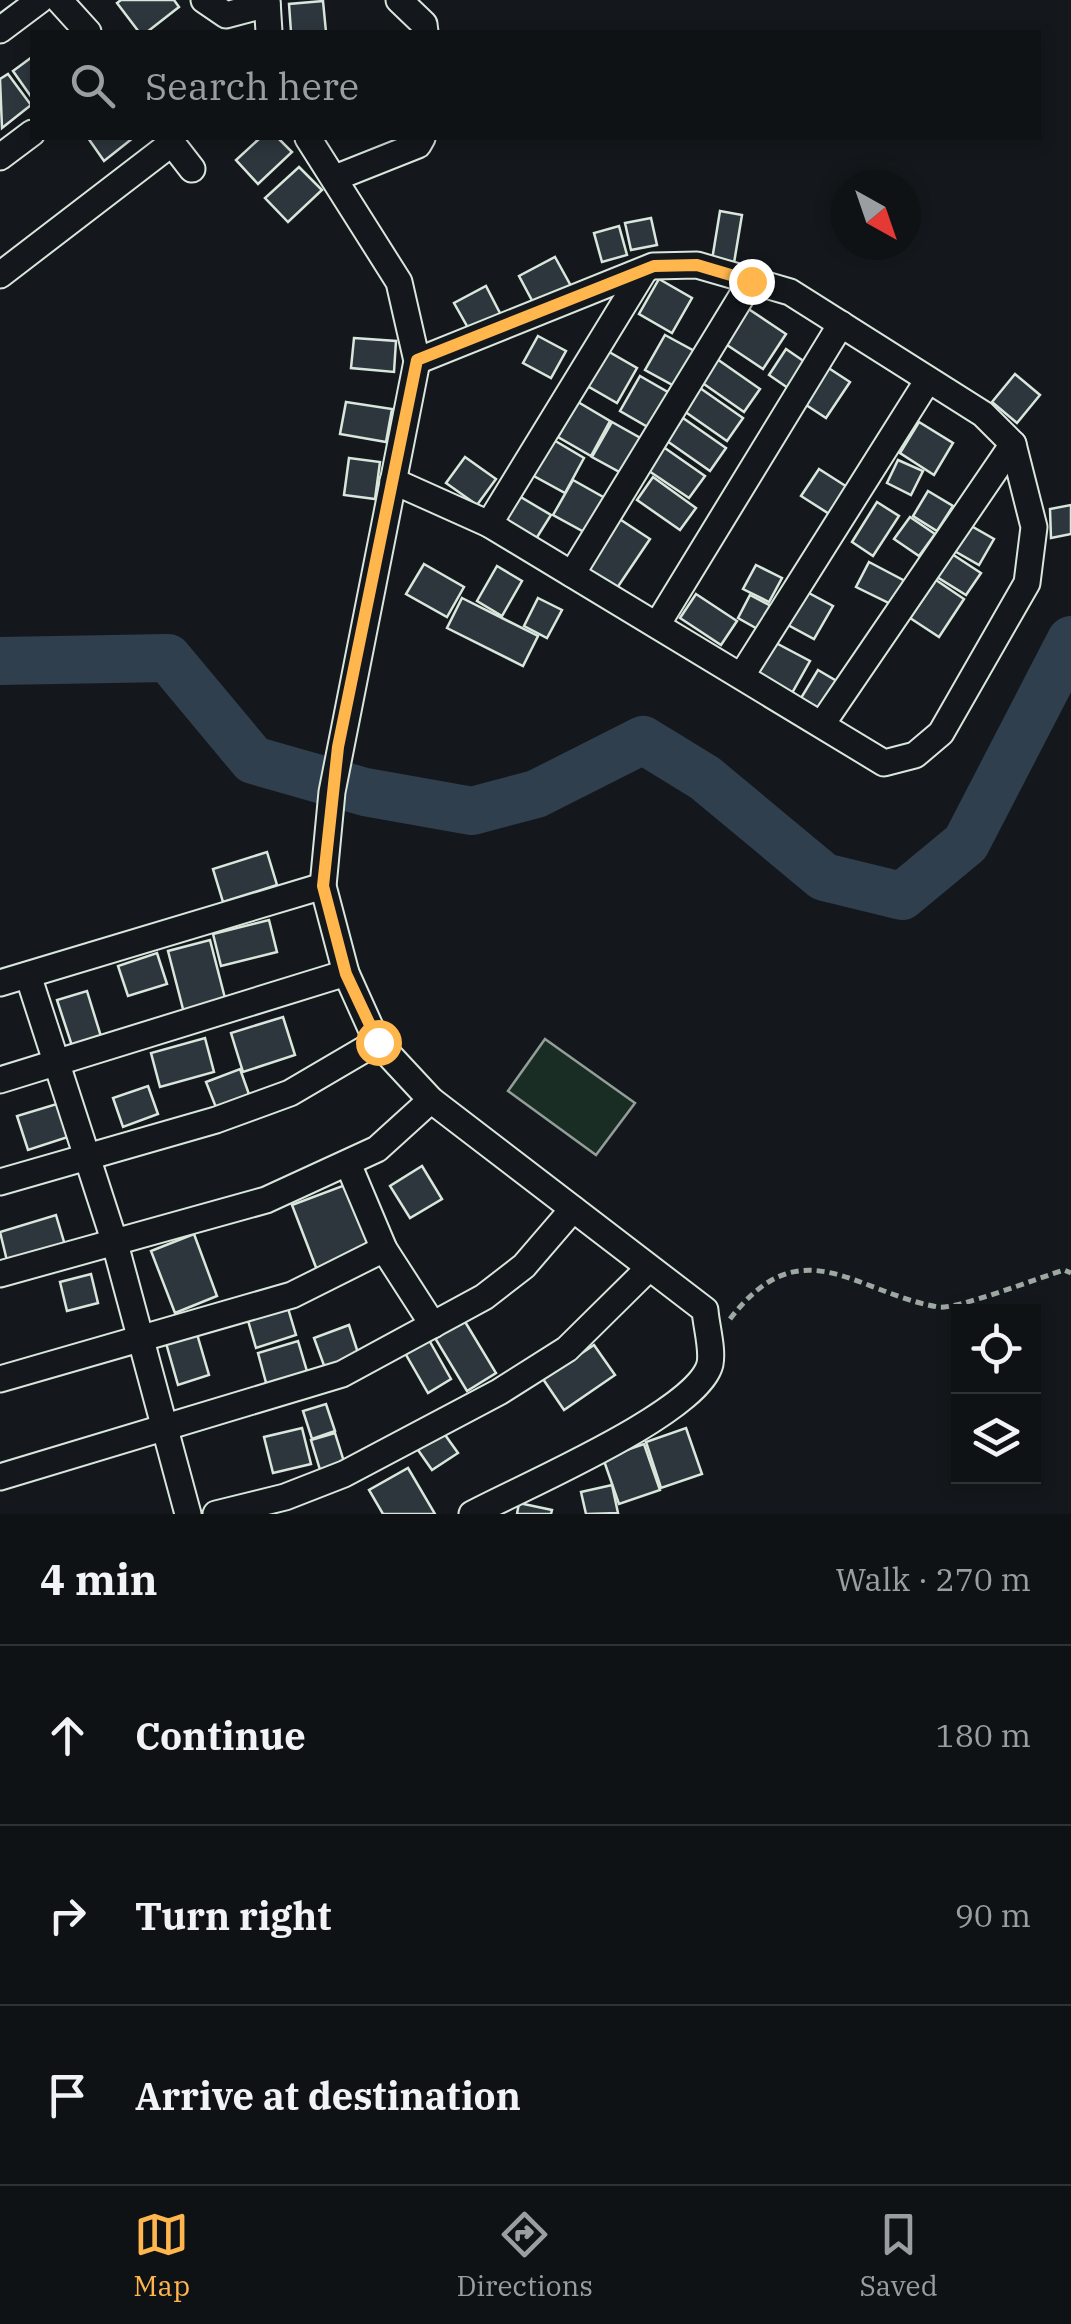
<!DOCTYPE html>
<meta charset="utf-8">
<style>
:root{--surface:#0f1215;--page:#1d2022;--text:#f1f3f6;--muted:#9b9ea0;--line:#2f3234;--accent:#ffb74d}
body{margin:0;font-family:"IBM Plex Serif",serif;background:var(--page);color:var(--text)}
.controls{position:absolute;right:30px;bottom:30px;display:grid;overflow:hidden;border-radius:0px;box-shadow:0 5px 15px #0003}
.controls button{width:90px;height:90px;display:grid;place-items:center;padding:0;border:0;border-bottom:2px solid var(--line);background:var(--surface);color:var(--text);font:50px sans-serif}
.compass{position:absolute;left:831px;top:170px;width:90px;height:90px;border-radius:50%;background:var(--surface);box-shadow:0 5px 15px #0003;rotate:140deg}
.stop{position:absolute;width:30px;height:30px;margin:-22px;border:8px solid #ffb74d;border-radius:50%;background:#fff}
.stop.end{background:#ffb74d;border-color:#fff;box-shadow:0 2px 10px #0008}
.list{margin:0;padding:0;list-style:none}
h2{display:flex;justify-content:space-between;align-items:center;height:130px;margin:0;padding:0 40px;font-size:42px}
h2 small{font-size:32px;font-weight:400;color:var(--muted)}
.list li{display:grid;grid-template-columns:65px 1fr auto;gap:30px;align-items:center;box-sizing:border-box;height:180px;padding:0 40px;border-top:2px solid var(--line)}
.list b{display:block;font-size:38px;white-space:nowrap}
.list em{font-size:32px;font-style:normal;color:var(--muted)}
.icon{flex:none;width:55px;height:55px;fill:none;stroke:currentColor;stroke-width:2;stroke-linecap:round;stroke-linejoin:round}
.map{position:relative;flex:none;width:1071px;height:1514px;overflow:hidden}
.search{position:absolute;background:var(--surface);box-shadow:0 5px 15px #0003;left:30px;right:30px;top:30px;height:110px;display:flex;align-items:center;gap:25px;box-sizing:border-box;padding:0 35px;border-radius:0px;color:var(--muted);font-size:38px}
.sheet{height:670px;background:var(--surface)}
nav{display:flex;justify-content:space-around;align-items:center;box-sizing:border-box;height:140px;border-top:2px solid var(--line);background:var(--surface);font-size:28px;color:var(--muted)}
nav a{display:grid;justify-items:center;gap:5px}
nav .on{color:var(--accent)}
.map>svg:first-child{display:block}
</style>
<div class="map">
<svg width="1071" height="1514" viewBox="0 0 1071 1514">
<rect width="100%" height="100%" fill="#14181c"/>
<path fill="#1a2d24" stroke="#939e99" stroke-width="2.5" d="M545 1039 635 1103 596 1155 508 1091Z"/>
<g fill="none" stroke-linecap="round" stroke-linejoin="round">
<path stroke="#2f3f4d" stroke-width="48" d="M0 661 168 658 253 760 365 792 472 811 536 794 643 740 705 778 824 877 902 896 966 843 1071 640"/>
</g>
<g fill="#2c363c" stroke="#d8e6dc" stroke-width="2.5">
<path d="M121 0H174L179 7 147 32H139L117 3Z"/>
<path d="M323 1 326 32H291L289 4Z"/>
<path d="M32 57V98L13 71Z"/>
<path d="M8 74 31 105 2 128 0 79Z"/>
<path d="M88 138H133L104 161Z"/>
<path d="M260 138H278L292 152 258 184 236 160Z"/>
<path d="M299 167 322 190 288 222 265 198Z"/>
<path d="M720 211 742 215 734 263 712 260Z"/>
<path d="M651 218 657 245 631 250 625 223Z"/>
<path d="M619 226 627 255 602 262 594 233Z"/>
<path d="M555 257 571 286 535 306 519 276Z"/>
<path d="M659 279 692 298 672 333 639 314Z"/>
<path d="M486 286 502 317 471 333 454 303Z"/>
<path d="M744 306 786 334 763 369 721 341Z"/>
<path d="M665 335 698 353 678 388 645 370Z"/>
<path d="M538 336 566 351 551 378 523 363Z"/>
<path d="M354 338 396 341 394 372 351 368Z"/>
<path d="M604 349 637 368 617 403 584 384Z"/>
<path d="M786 349 805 362 788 388 769 375Z"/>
<path d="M717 359 760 389 744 412 701 382Z"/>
<path d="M827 367 850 382 826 418 803 403Z"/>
<path d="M1015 374 1040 395 1017 423 992 402Z"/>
<path d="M640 376 673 395 653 430 620 411Z"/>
<path d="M700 388 743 418 727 441 684 411Z"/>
<path d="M346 402 392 409 386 442 340 434Z"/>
<path d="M578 402 610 421 591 456 558 437Z"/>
<path d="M683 418 726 448 710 471 667 441Z"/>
<path d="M612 422 644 440 625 475 592 457Z"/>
<path d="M919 422 953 443 934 475 900 453Z"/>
<path d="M552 439 584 458 565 493 532 475Z"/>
<path d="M662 446 705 476 689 498 646 469Z"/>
<path d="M465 457 496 479 477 505 446 483Z"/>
<path d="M349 458 380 462 375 499 344 495Z"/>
<path d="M898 460 923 471 911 495 887 483Z"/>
<path d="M819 469 852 490 834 517 801 496Z"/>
<path d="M653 477 696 508 680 530 637 500Z"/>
<path d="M573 480 605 498 586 533 553 515Z"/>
<path d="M928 491 953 506 937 531 913 516Z"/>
<path d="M514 493 551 515 534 542 498 519Z"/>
<path d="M877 502 899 516 873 556 852 542Z"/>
<path d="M1071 505V534L1051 538 1050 509Z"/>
<path d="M910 517 935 534 919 556 894 539Z"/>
<path d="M618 518 650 539 615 591 583 569Z"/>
<path d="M966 523 994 539 979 565 951 549Z"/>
<path d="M952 554 981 573 966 595 937 577Z"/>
<path d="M869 562 905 581 893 605 856 587Z"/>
<path d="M424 564 464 587 447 617 406 594Z"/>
<path d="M756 565 782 578 769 602 743 589Z"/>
<path d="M497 566 522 581 502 616 477 601Z"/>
<path d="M936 580 964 599 939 637 910 618Z"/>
<path d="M807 592 833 606 814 639 788 625Z"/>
<path d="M696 594 737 621 721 645 680 618Z"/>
<path d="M750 595 775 608 763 632 738 618Z"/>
<path d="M462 598 538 636 523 666 447 628Z"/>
<path d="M538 598 562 610 547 638 524 626Z"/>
<path d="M776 643 810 661 792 693 758 674Z"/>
<path d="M818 670 840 683 824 711 801 698Z"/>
<path d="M267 852 277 885 223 902 213 869Z"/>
<path d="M269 920 277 952 221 966 213 934Z"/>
<path d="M210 940 226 1002 184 1013 168 951Z"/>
<path d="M157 953 167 984 128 996 118 966Z"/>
<path d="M87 991 103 1043 74 1052 57 1000Z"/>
<path d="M283 1017 295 1055 243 1072 231 1033Z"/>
<path d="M205 1038 214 1072 160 1087 151 1053Z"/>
<path d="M240 1069 250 1097 217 1110 206 1082Z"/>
<path d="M148 1086 158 1114 123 1127 113 1098Z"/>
<path d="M60 1103 71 1136 28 1150 17 1116Z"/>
<path d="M422 1166 442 1199 410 1218 390 1186Z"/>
<path d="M345 1185 370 1249 317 1270 292 1205Z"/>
<path d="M56 1215 67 1252 9 1269 0 1232Z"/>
<path d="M194 1234 217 1296 175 1313 151 1251Z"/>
<path d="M91 1274 98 1303 67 1311 60 1282Z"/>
<path d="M287 1305 296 1335 256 1348 247 1317Z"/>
<path d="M464 1320 496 1373 467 1391 435 1338Z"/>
<path d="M349 1325 360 1359 326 1371 314 1338Z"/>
<path d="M197 1334 209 1375 178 1385 166 1343Z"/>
<path d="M429 1340 451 1379 428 1393 405 1353Z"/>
<path d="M298 1341 309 1378 268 1390 258 1353Z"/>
<path d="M594 1345 615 1375 564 1410 543 1379Z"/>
<path d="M326 1404 335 1431 312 1439 303 1411Z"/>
<path d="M302 1428 311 1464 273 1473 264 1437Z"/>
<path d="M686 1428 702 1474 661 1488 646 1442Z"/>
<path d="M443 1432 458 1453 432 1470 418 1450Z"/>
<path d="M335 1433 345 1465 321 1473 311 1440Z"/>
<path d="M644 1444 660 1490 619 1504 603 1458Z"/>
<path d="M408 1468 435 1514H383L369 1490Z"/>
<path d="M612 1485 618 1513 586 1514 581 1492Z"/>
<path d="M519 1503 552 1510 551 1514H517Z"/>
</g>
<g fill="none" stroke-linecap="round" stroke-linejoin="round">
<defs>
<g id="minor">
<path d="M59 0 88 32"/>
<path d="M204 0 226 15 267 4"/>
<path d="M267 0 269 32"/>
<path d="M399 0 424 24 425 32"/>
<path d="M0 30 40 0"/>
<path d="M168 138 192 169"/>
<path d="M308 138 399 282 417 361 332 792 323 886 346 973 377 1042 431 1100 705 1310C706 1325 713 1349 710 1364 698 1413 520 1488 472 1514"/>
<path d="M0 157 32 133"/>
<path d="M335 178 418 145 422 138"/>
<path d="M0 275 172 143"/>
<path d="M393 481 489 524 884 763 915 755 941 733 1027 583 1034 527 1013 444 983 414 790 292 697 265 653 266 417 361"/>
<path d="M489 524 644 271"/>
<path d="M572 574 751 281"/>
<path d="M657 625 841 324"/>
<path d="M742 675 928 380"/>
<path d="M822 724 1013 444"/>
<path d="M28 975 114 1240 188 1514"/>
<path d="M0 983 323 886"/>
<path d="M0 1080 346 973"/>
<path d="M349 1166 384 1249 433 1325"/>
<path d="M0 1182 216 1120 290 1093 377 1042"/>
<path d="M0 1274 266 1200 377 1149 431 1100"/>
<path d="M0 1379 292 1295 384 1249"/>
<path d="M0 1477 342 1374 484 1297 524 1266 573 1209"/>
<path d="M216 1514 285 1497 344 1474 499 1392 567 1349 648 1269"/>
</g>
</defs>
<use href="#minor" stroke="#d8e6dc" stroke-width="29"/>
<path stroke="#9da8a2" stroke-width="5" stroke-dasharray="8 5" stroke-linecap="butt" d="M730 1319C801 1226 854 1292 938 1307 956 1310 1041 1277 1064 1270L1071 1273"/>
<use href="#minor" stroke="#14181c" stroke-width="25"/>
</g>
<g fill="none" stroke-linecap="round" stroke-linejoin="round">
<path stroke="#ffb74d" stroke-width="12" d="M378 1042 346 974 323 886 338 747 417 360 654 266 697 265 751 281"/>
</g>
</svg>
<div class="controls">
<button><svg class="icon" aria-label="locate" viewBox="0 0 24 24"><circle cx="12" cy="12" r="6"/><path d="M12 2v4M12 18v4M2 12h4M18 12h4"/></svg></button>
<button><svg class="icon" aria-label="layers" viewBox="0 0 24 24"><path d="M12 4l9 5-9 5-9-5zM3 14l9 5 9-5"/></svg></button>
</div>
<svg class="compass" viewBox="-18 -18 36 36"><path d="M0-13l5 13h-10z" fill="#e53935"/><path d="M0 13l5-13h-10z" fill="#9b9ea0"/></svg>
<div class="stop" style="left:378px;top:1042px"></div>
<div class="stop end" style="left:751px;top:281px"></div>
<div class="search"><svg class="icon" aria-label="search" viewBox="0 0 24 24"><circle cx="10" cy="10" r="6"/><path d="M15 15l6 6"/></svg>Search here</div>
</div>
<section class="sheet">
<h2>4 min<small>Walk · 270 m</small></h2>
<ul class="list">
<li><svg class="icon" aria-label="ahead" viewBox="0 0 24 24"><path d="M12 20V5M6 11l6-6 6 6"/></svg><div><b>Continue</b></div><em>180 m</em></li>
<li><svg class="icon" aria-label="right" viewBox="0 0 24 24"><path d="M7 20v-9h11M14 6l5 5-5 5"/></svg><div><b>Turn right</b></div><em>90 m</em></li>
<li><svg class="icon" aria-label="arrive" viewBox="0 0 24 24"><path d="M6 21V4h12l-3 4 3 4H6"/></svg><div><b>Arrive at destination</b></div></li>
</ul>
</section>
<nav>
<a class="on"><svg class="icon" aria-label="map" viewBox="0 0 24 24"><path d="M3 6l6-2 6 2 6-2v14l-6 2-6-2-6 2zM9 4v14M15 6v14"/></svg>Map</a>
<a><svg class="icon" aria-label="directions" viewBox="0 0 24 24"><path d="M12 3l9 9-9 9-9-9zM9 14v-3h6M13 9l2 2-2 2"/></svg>Directions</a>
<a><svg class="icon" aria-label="saved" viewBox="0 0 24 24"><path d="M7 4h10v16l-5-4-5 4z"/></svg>Saved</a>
</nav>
